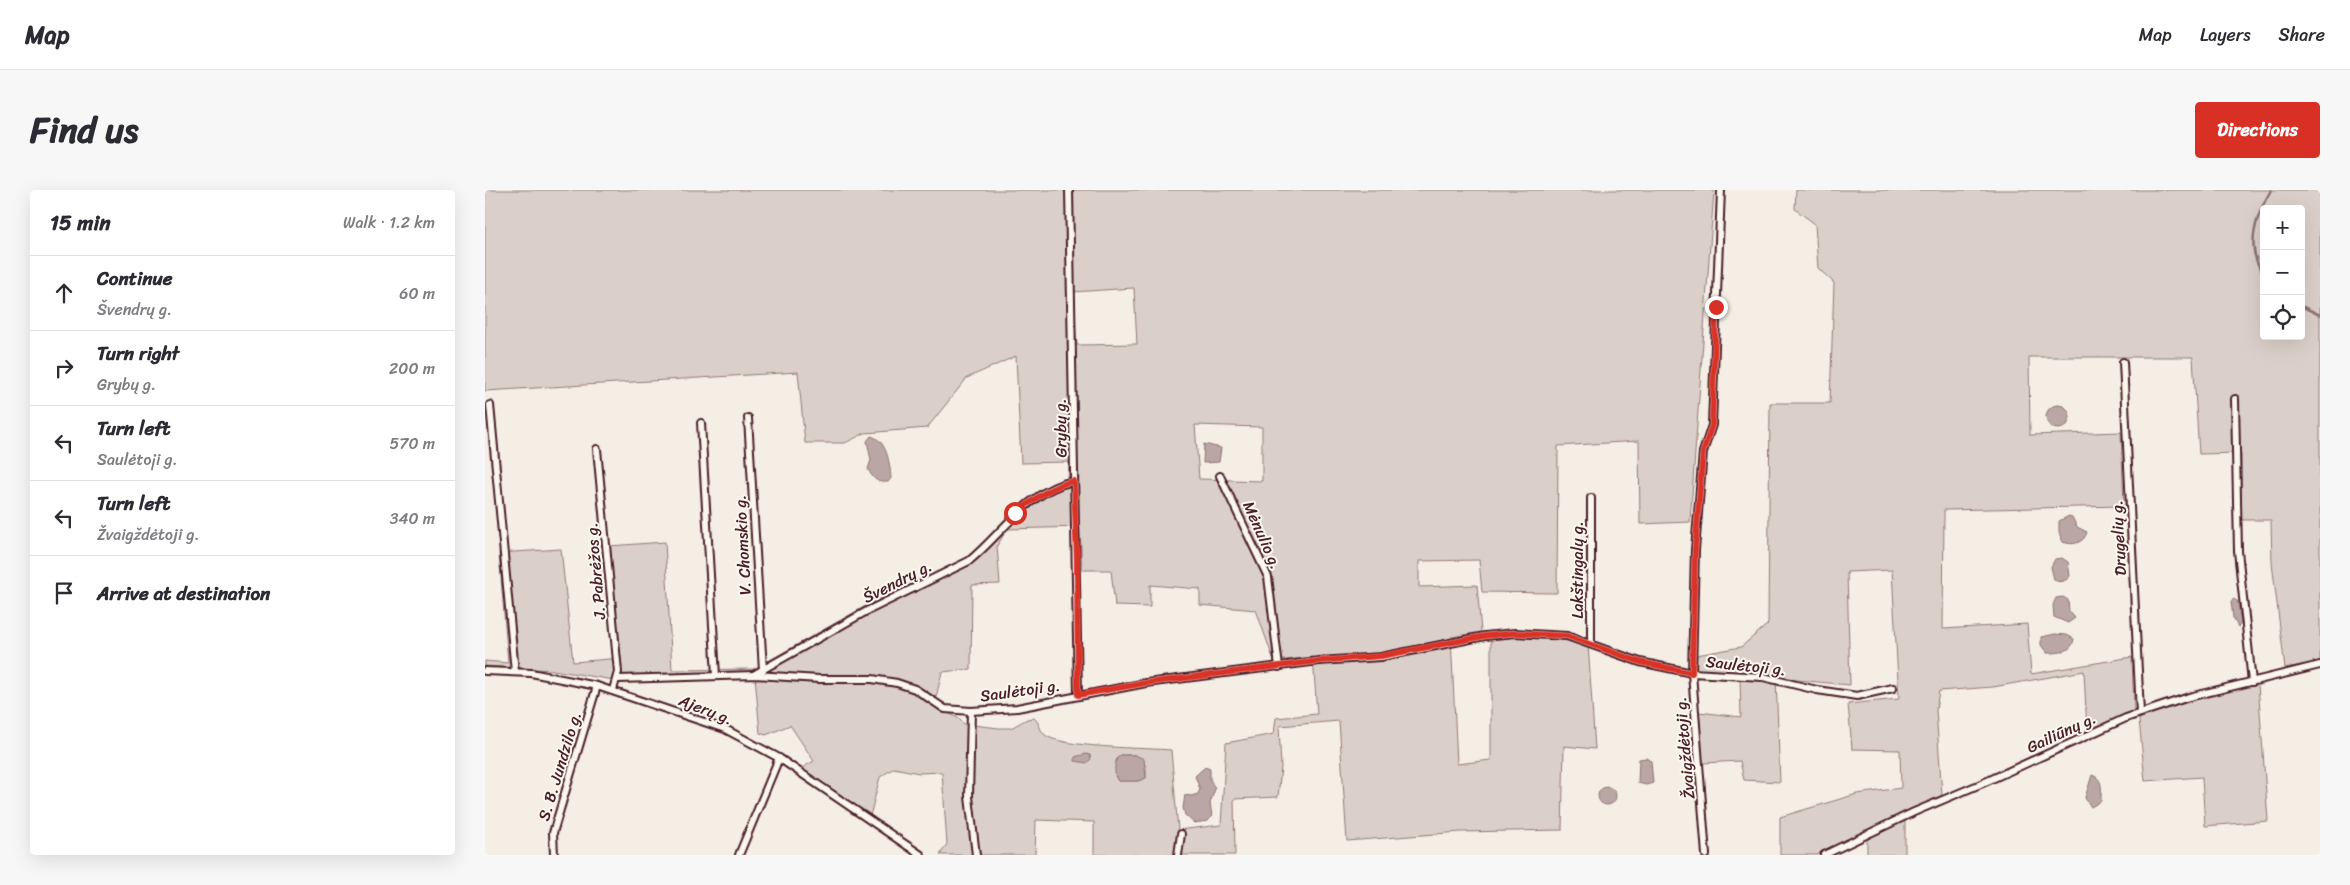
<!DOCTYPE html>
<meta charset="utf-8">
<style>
:root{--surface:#fff;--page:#f7f7f7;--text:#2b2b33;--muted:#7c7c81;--line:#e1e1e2;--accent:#d93025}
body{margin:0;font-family:Sriracha,sans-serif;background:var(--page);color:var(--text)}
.controls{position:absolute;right:15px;top:15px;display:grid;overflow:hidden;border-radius:5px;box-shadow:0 5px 20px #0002}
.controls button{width:45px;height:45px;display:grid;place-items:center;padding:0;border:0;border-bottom:1px solid var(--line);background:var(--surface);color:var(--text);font:25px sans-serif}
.stop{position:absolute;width:15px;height:15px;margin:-11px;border:4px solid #d93025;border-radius:50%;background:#fff}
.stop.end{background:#d93025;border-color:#fff;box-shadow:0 1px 5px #0008}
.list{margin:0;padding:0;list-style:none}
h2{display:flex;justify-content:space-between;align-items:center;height:65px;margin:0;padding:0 20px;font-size:21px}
h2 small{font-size:16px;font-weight:400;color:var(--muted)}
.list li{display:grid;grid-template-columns:32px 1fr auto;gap:15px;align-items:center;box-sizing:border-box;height:75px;padding:0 20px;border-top:1px solid var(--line)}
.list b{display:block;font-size:19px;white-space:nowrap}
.list p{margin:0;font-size:16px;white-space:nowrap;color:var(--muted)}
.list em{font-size:16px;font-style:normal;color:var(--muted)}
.icon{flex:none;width:28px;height:28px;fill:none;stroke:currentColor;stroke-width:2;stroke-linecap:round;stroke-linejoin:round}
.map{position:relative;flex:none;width:1835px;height:665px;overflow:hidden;border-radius:5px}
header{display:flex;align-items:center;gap:30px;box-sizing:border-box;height:70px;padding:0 25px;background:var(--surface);border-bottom:1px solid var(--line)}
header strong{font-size:24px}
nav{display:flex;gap:28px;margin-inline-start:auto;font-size:18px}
.intro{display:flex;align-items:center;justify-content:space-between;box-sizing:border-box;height:120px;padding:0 30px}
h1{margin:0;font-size:35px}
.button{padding:12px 22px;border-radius:5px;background:var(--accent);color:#fff;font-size:18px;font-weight:700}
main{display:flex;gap:30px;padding:0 30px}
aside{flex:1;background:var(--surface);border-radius:5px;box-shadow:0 5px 20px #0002}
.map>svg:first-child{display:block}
</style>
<header>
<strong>Map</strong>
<nav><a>Map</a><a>Layers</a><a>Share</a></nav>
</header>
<div class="intro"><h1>Find us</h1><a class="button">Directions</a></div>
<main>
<aside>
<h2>15 min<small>Walk · 1.2 km</small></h2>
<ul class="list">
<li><svg class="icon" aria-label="ahead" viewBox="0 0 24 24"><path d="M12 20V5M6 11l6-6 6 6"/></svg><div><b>Continue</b><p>Švendrų g.</p></div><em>60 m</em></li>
<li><svg class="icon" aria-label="right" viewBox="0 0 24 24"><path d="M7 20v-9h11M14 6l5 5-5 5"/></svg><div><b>Turn right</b><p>Grybų g.</p></div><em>200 m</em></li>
<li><svg class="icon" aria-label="left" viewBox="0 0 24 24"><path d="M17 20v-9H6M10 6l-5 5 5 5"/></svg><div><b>Turn left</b><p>Saulėtoji g.</p></div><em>570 m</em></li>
<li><svg class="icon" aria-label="left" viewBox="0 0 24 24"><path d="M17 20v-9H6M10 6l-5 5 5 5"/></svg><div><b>Turn left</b><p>Žvaigždėtoji g.</p></div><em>340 m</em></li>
<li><svg class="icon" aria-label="arrive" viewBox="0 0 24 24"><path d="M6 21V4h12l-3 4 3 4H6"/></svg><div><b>Arrive at destination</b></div></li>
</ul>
</aside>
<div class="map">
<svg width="1835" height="665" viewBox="0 0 1835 665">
<rect width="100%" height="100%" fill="#f4eee4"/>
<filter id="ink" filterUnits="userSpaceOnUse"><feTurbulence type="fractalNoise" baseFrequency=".02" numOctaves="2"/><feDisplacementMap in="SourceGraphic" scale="10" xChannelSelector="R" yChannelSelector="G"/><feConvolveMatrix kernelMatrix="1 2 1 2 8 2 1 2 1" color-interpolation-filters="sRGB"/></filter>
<g filter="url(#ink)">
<g fill="#dbd0c9" stroke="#92787a" fill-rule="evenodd">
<path d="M0 0H1229L1205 332 1155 334 1154 251 1073 256 1072 403 997 402 994 370 934 371V397L992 395 996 442 966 447 972 574 1006 570V449L1050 446 1103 454 1110 559 1079 556 1077 640 975 642 862 651 854 531 794 536 796 577 793 607 749 609 750 665H609V632L551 630 550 665H455L462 654 457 582 434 583 409 578 395 587 385 626 315 579 329 571 305 535 281 545 275 543 270 486 141 492 68 480 0 476V471L23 473 14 363 76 359 88 472 136 468 124 356 180 352 187 480 269 479 384 414 486 366 538 312 583 289 584 272 536 273 531 166 482 188 442 238 380 243 360 253H320L313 182 0 201ZM649 98 652 154 592 155 587 102ZM710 235 777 237V291L714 289ZM595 337 597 380H626L630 416 665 417V395L715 399V415L771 420 789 471 828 467 832 524 791 528 789 544 741 553 736 635 693 640 686 560C664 558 571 558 559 544 554 539 555 533 549 528L542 529 526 538H514L479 534 473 528 449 516 457 482 486 479 487 395 515 394 512 356 522 339ZM636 565H650L661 576V588L653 591H633L630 586Z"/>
<path d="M1311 0H1835V472L1800 478 1787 373 1786 330H1756V263L1714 264 1708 167H1544L1545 245 1636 242 1639 316 1459 320 1458 439 1542 434 1546 484 1647 467 1649 522 1602 542 1599 481 1508 497 1454 501 1451 520 1457 605 1332 665H1295V627L1372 604 1416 598 1415 560 1367 559 1363 514 1414 509 1407 380 1362 382 1365 495 1291 488 1295 592 1259 590 1255 571 1218 573 1214 522 1256 527 1255 484 1211 480 1212 465 1256 457 1283 434 1285 213H1345L1349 93 1333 78 1330 34 1310 19ZM1779 19H1816V146H1779Z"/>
<path d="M1773 494 1783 631 1720 636 1717 587 1660 591 1654 529 1691 514Z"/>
<path d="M1420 629V665H1382V649Z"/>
</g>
<g fill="#baa7a5" stroke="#8d7174">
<circle cx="1573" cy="227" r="12"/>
<path d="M386 246C402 250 405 274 406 288L403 292C392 293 388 289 383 279L386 270 382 251Z"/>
<path d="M719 254 736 258 734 272 718 273Z"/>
<path d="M1584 326 1587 327 1592 337 1602 342C1599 353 1588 356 1578 352L1574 343V331Z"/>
<path d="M1570 369 1577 368 1583 372 1585 386C1582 391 1573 394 1569 389L1566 377Z"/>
<path d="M1571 408 1578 407 1583 410 1584 421 1590 428 1583 433 1569 427 1568 415Z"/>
<path d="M1749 409 1753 412 1756 434 1753 437 1748 428 1746 411Z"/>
<path d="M1570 444 1582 445 1589 449C1587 463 1573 463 1562 463L1556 455V447Z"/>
<path d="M601 564 605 565 606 569 602 573 590 571V567Z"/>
<path d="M636 565H650L659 569 661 588 653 591H633C629 584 629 576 632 568Z"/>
<path d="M1161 568 1166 571 1168 593 1161 595 1153 593 1154 569Z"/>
<path d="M720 577 725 579V589L730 599 725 613 727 626 723 631 709 633 700 625 698 618 700 605 706 606 713 604 715 599 710 586Z"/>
<path d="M1607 585C1619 589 1616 600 1616 611L1606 617 1600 608Z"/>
<circle cx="1122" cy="606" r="9"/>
</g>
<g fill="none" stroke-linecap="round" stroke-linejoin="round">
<g stroke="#8d7174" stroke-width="2.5">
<path d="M1779 85C1759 57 1771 26 1786 0"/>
<path d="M1816 116 1835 125"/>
</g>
<defs>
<g id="minor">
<path d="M584 0 593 505"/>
<path d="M1638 172 1655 523"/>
<path d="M1750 209 1753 361 1767 492"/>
<path d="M5 215 30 482"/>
<path d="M263 228 278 480"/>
<path d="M216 233 231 486"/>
<path d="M112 259 133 482 128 500"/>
<path d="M735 286 783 387 794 477"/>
<path d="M1106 453V308"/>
<path d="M0 481 46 483 112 496 240 539 294 568 436 665"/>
<path d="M270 484 382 421 484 371C518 343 543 300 589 291"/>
<path d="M133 489 270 485 334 489H387L412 493 430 499 460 519 486 521 532 518 661 493 834 471 896 467 1000 446 1030 443 1082 446 1155 472 1207 483 1278 487 1332 500 1372 506 1408 498"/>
<path d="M486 521 484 607 491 665"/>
<path d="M69 665 68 643 112 496"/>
<path d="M254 665 294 568"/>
<path d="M693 665 696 644"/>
<path d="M1221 665 1207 483 1210 360 1218 262 1227 235 1236 0"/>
<path d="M1339 665 1429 622 1498 593 1641 528 1704 507 1835 475"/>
</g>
</defs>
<use href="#minor" stroke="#4a1f2b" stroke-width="10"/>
<use href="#minor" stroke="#fbf7ec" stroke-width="6"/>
</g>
</g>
<g fill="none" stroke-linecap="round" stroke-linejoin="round" filter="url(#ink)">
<path stroke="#d93025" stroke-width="6" d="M530 323C547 311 568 295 589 291L592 370 593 505 661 493 834 471 896 466 1000 446 1030 443 1082 446 1155 472 1207 483 1210 360 1218 262 1227 235 1231 117"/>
</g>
<g text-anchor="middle" stroke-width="4" stroke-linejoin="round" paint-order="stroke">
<g font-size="16" fill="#4a1f2b" stroke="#fbf7ec">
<text transform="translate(575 238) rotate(-91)" y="6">Grybų g.</text>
<text transform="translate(778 345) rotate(66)" y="6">Mėnulio g.</text>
<text transform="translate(1633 348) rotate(-93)" y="6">Drugelių g.</text>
<text transform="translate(257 355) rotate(-93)" y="6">V. Chomskio g.</text>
<text transform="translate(1092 380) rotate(-90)" y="6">Lakštingalų g.</text>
<text transform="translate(110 381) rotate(-95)" y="6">J. Pabrėžos g.</text>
<text transform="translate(412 391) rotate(-27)" y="6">Švendrų g.</text>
<text transform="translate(1261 475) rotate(6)" y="6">Saulėtoji g.</text>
<text transform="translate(535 500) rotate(-8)" y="6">Saulėtoji g.</text>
<text transform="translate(221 519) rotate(21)" y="6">Ajerų g.</text>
<text transform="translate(1576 542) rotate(-25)" y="6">Gailiūnų g.</text>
<text transform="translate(1199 558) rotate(-95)" y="6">Žvaigždėtoji g.</text>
<text transform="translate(74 576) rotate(-73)" y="6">S. B. Jundzilo g.</text>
</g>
</g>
</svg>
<div class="controls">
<button>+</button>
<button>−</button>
<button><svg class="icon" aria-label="locate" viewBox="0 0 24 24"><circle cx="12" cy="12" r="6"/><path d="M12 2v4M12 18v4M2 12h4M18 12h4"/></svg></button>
</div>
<div class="stop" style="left:530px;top:323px"></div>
<div class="stop end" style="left:1231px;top:117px"></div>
</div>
</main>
